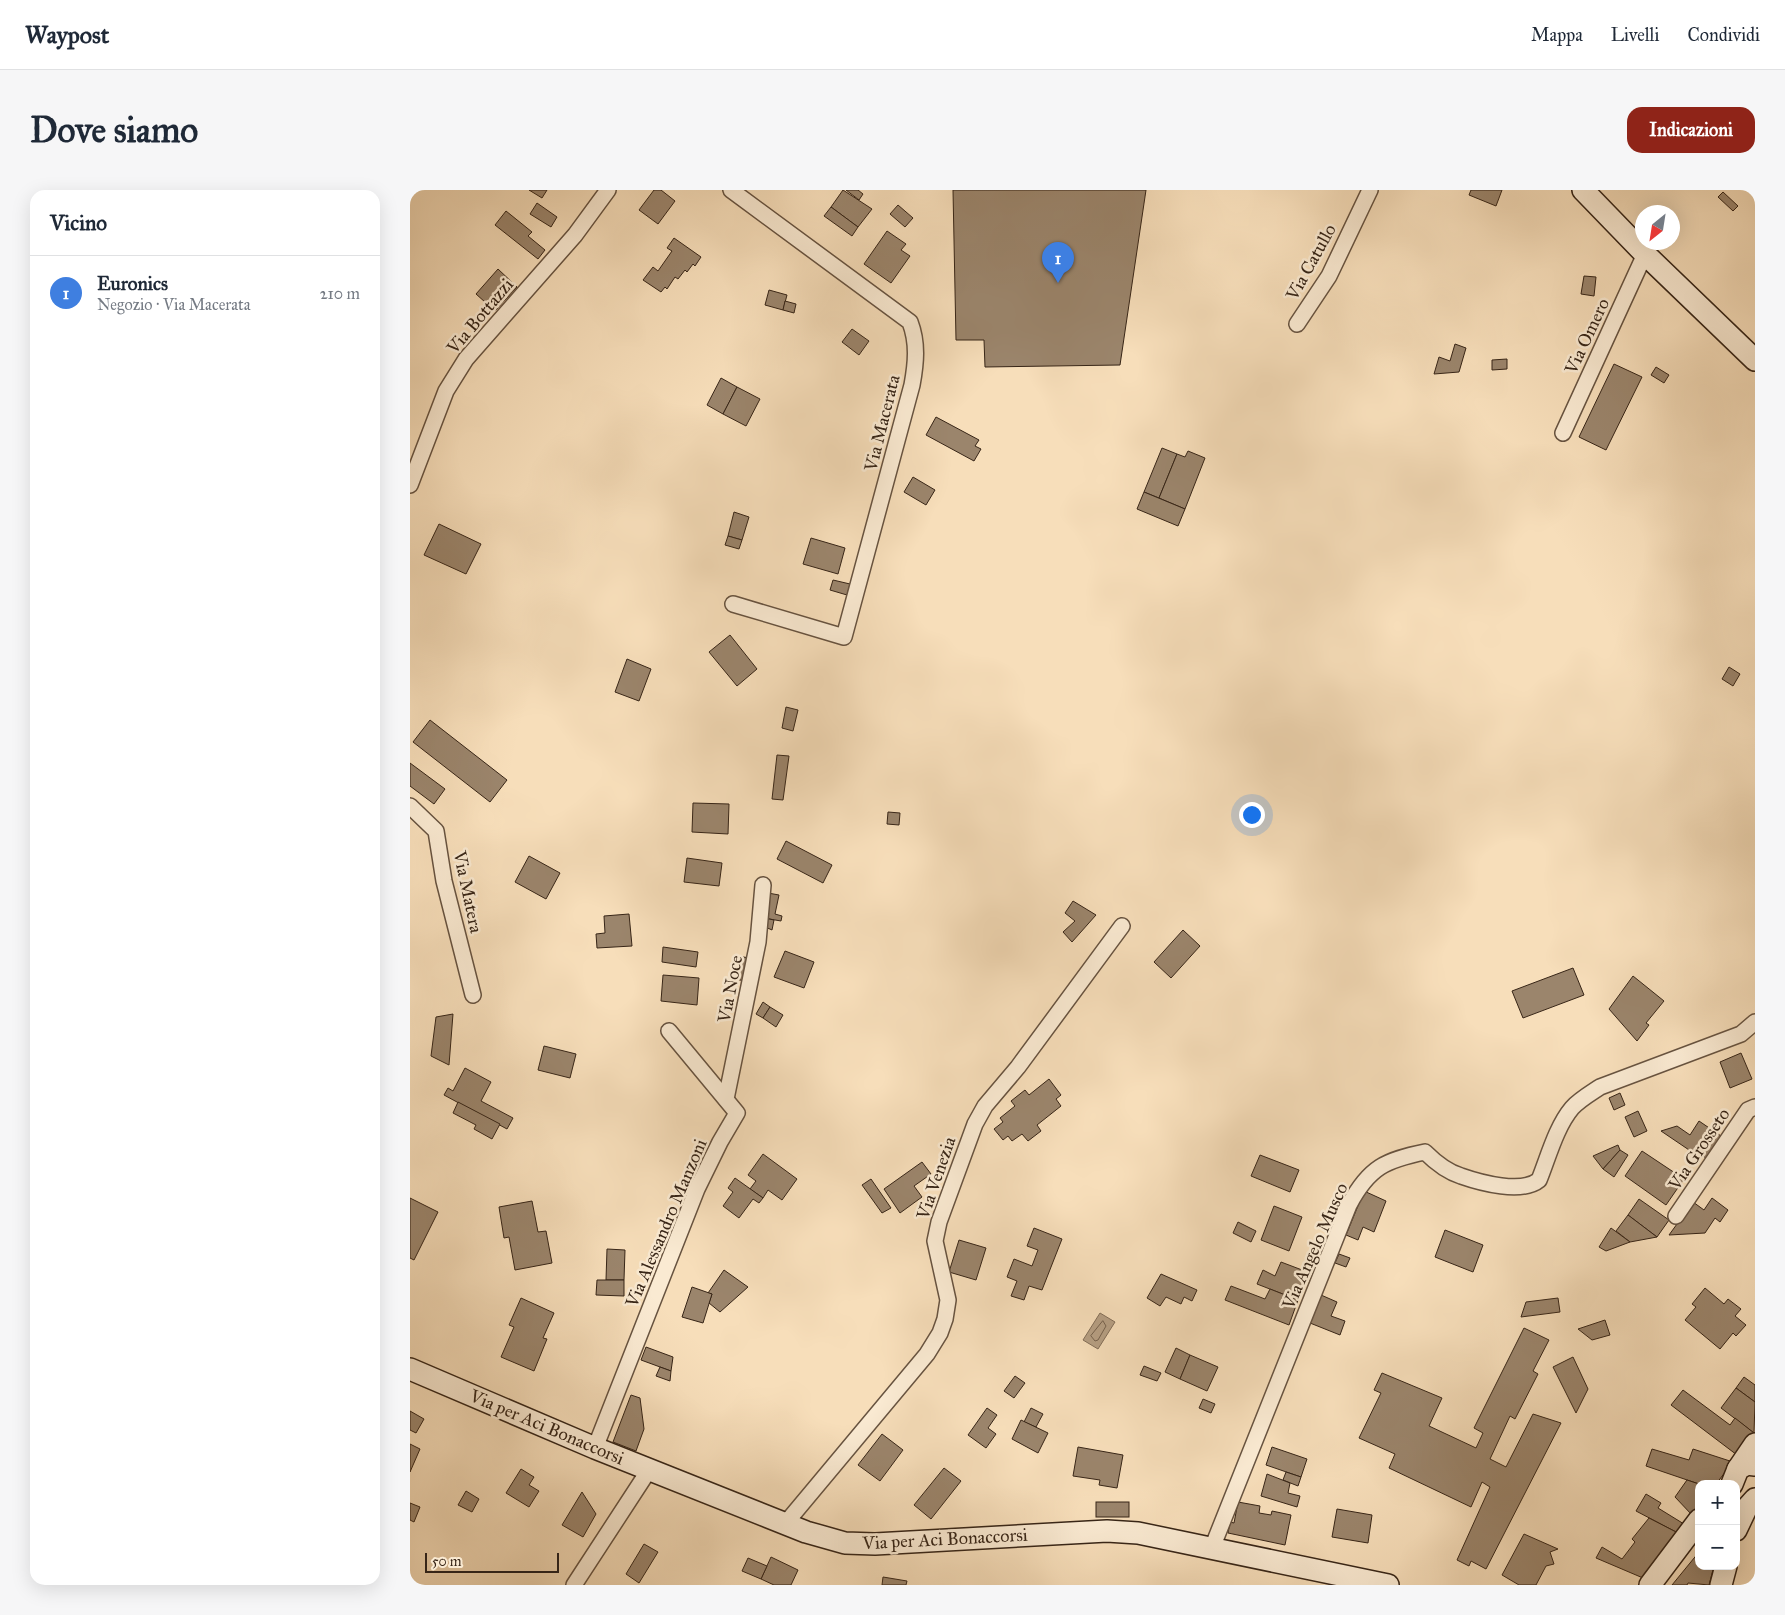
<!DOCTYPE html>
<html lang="it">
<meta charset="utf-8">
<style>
:root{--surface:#fff;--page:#f6f6f7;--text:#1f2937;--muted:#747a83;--line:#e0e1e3;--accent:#8f2418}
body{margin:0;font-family:"IM FELL Great Primer",serif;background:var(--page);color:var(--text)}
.controls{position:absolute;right:15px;bottom:15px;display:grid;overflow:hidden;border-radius:10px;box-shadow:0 5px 20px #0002}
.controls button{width:45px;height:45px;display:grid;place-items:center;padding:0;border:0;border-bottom:1px solid var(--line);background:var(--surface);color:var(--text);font:25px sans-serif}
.compass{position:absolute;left:1225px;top:15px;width:45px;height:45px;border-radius:50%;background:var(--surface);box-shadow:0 5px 20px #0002;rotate:210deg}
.scale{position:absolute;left:15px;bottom:12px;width:134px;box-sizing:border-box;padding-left:5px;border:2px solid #372517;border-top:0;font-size:14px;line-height:18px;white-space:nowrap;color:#372517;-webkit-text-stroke:4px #faead2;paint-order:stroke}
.you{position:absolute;left:841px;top:624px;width:18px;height:18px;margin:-12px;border:4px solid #fff;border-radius:50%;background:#1a73e8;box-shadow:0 0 0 8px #1a73e833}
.badge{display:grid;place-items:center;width:32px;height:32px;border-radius:50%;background:var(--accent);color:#fff;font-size:16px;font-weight:700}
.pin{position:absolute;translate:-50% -41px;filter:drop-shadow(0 1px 2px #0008)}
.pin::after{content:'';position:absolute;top:26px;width:18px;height:15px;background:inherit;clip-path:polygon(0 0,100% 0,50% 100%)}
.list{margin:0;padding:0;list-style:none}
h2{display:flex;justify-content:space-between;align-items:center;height:65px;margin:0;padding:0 20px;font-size:21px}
h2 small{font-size:16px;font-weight:400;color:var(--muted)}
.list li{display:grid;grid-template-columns:32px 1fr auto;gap:15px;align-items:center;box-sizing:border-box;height:75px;padding:0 20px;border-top:1px solid var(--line)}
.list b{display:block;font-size:19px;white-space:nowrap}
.list p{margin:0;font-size:16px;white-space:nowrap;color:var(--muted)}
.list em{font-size:16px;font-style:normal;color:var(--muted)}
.map{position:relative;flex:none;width:1345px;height:1395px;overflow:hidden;border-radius:15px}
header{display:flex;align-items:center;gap:30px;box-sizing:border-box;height:70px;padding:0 25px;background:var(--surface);border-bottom:1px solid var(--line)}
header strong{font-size:24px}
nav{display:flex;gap:28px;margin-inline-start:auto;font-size:18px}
.intro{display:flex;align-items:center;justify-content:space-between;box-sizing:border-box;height:120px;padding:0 30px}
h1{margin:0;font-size:35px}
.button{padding:12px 22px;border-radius:15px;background:var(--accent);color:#fff;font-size:18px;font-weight:700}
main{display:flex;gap:30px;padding:0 30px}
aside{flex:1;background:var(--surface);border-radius:15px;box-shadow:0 5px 20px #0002}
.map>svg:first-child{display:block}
</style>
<header>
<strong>Waypost</strong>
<nav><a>Mappa</a><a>Livelli</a><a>Condividi</a></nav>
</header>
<div class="intro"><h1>Dove siamo</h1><a class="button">Indicazioni</a></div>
<main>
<aside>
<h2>Vicino<small></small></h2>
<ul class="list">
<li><span class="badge" style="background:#3f7fe0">1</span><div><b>Euronics</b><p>Negozio · Via Macerata</p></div><em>210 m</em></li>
</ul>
</aside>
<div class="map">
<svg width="1345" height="1395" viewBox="0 0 1345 1395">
<rect width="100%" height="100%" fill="#f7deba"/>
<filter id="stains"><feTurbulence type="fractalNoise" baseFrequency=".004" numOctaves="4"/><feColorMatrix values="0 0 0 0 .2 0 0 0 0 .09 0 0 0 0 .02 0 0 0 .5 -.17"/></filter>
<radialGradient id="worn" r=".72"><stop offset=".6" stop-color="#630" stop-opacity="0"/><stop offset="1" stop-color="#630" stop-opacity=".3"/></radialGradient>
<path fill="#b69f83" stroke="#836e58" d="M690 1123 705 1132 688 1159 673 1150Z"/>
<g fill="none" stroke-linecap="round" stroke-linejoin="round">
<path stroke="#76624d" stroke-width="1" d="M693 1131 696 1136 688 1150 685 1151 681 1146Z"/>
</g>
<g fill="#9b856c" stroke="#372517">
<path d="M119 0H137L132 8Z"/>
<path d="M244 0H251L265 11 248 34 229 20Z"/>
<path d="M433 0 462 19 448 37 421 17Z"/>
<path d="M436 0H448L453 4 449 10Z"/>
<path d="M543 0H736L710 175 575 177 574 150H546Z"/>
<path d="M1061 0H1092L1086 16 1059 5Z"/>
<path d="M1313 2 1328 16 1323 21 1308 7Z"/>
<path d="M127 13 147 27 141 37 120 24Z"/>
<path d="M488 15 503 28 495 37 480 24Z"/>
<path d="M421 17 448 37 442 46 414 26Z"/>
<path d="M96 21 122 42 118 46 135 60 128 69 85 35Z"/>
<path d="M477 41 496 54 491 60 500 66 481 93 454 74Z"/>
<path d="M264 48 291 67 285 76 283 74 277 82 275 80 268 89 265 87 257 99 255 97 251 102 233 90 243 77 248 81 262 61 257 58Z"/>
<path d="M88 79 107 97 85 121 66 104Z"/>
<path d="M1174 86 1186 87 1184 106 1171 104Z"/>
<path d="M359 100 377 105 373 120 355 115Z"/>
<path d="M375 111 386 114 384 123 373 120Z"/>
<path d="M442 139 459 151 449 165 432 152Z"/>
<path d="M1045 154 1056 158 1049 182 1024 184 1029 167 1040 171Z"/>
<path d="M1097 169V179L1082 180V170Z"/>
<path d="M1204 174 1232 187 1196 260 1169 247Z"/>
<path d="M1246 177 1259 185 1254 193 1241 185Z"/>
<path d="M311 188 327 197 313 224 297 215Z"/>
<path d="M327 197 350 209 336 236 313 224Z"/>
<path d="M526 227 569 250 565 256 571 259 564 271 516 245Z"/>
<path d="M752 258 767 264 749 308 734 302Z"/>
<path d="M778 261 795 268 775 319 749 308 767 264 775 267Z"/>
<path d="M503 287 525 300 516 315 494 302Z"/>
<path d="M734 302 775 319 768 336 727 319Z"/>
<path d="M324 322 339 327 332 350 318 346Z"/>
<path d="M29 334 71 354 56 384 14 365Z"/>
<path d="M318 346 332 350 329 359 315 355Z"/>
<path d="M401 348 435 358 428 384 393 374Z"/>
<path d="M423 390 440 394 437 405 420 400Z"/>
<path d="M320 445 347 479 327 496 299 462Z"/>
<path d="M217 469 241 479 229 511 205 502Z"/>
<path d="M1319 477 1330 484 1323 496 1312 489Z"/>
<path d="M376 517 388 520 383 541 372 538Z"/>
<path d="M20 530 97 590 80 612 3 552Z"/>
<path d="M367 565 379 566 373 610 362 609Z"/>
<path d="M0 573 35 599 24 614 0 596Z"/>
<path d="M283 613 319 614 318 644 282 642Z"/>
<path d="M478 622 490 623 489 635 477 634Z"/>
<path d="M376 651 422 675 413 693 367 669Z"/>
<path d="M119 666 150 683 136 709 105 692Z"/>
<path d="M277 668 312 673 309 696 274 692Z"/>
<path d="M358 703 369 705 365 724 372 726 371 731 354 728Z"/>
<path d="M663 711 686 725 662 752 653 742 665 731 655 723Z"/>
<path d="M219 724 222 756 187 758 186 744 195 743 194 726Z"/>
<path d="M354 728 364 730 362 740 353 736Z"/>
<path d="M773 740 790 756 761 788 744 772Z"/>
<path d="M253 757 288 762 286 777 252 772Z"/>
<path d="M375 761 404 772 394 798 364 787Z"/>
<path d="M328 766 339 768 335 791 325 789Z"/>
<path d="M1163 778 1174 805 1113 828 1102 801Z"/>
<path d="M253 785 289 788 287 815 251 811Z"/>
<path d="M1223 786 1254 811 1236 833 1239 835 1227 851 1199 819Z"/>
<path d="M353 812 360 817 353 828 346 824Z"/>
<path d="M360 817 373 825 366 837 353 828Z"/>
<path d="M43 824 39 875 21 866 26 827Z"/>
<path d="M134 856 166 864 160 888 128 880Z"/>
<path d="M1331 863 1342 889 1320 898 1310 872Z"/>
<path d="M55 878 81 892 71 911 103 928 97 939 34 905 38 898 43 901Z"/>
<path d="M639 889 651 905 646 909 651 916 627 935 631 941 618 951 612 944 602 951 598 946 593 950 584 939 593 932 590 928 605 916 601 911 615 900 619 905Z"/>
<path d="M1210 903 1215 915 1204 920 1199 908Z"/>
<path d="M48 912 90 934 82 949 64 939 66 935 43 923Z"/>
<path d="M1228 921 1237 941 1224 947 1215 927Z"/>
<path d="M1289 931 1311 946 1296 968 1287 962 1285 964 1251 941 1267 936 1280 945Z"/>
<path d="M1208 955 1210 960 1193 979 1183 966Z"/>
<path d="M1210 960 1218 965 1204 987 1193 979Z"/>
<path d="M1232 961 1274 989 1256 1015 1215 986Z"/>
<path d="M353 964 387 989 372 1010 358 1000 353 1008 340 999 346 991 338 985Z"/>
<path d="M850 965 889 980 880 1002 841 986Z"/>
<path d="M512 972 521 984 504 996 512 1007 490 1023 474 999Z"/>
<path d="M325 988 353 1008 349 1013 343 1009 329 1028 313 1016 323 1002 318 998Z"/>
<path d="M461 989 481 1018 472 1023 452 995Z"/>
<path d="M954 1001 976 1011 964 1042 953 1037 948 1050 936 1045Z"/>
<path d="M0 1008 28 1022 4 1070 0 1068Z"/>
<path d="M1302 1008 1318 1020 1310 1032 1305 1028 1295 1043 1259 1045 1283 1012 1294 1020Z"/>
<path d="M1229 1009 1259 1030 1247 1047 1218 1025Z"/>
<path d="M122 1011 128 1042 136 1041 142 1073 105 1080 99 1047 94 1048 89 1017Z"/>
<path d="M864 1016 892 1027 879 1061 851 1050Z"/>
<path d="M1218 1025 1247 1047 1220 1052 1206 1041Z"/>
<path d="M828 1032 846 1041 841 1052 823 1043Z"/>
<path d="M624 1038 652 1049 632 1100 619 1096 614 1110 601 1106 607 1091 597 1087 604 1069 622 1076 628 1060 617 1056Z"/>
<path d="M1201 1038 1220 1052 1196 1061 1189 1057Z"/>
<path d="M1035 1040 1073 1055 1063 1082 1025 1067Z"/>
<path d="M549 1050 576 1058 566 1090 539 1082Z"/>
<path d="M197 1059 215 1060 214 1090H196Z"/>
<path d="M929 1064 940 1068 936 1077 925 1073Z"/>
<path d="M871 1072 900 1083 888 1110 847 1094 853 1080 865 1086Z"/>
<path d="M314 1080 338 1097 310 1122 299 1113 302 1104 298 1103Z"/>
<path d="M751 1084 787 1100 782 1111 774 1107 771 1114 756 1107 750 1116 737 1108Z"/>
<path d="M187 1090H214V1106L186 1105Z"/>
<path d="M821 1096 855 1109 860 1099 888 1110 879 1135 815 1110Z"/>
<path d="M282 1097 302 1104 293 1133 272 1127Z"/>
<path d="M1295 1098 1314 1114 1318 1109 1331 1119 1325 1126 1336 1135 1326 1146 1323 1143 1310 1159 1275 1130 1286 1117 1282 1114Z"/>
<path d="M911 1105 927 1112 921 1126 935 1131 930 1145 900 1133Z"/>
<path d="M111 1108 144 1123 133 1148 137 1149 124 1181 91 1167 104 1137 99 1135Z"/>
<path d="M1148 1108 1150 1122 1111 1127 1116 1112Z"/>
<path d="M1195 1130 1200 1145 1182 1150 1168 1139Z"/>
<path d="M1114 1138 1139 1150 1123 1181 1128 1184 1105 1229 1100 1226 1080 1269 1096 1277 1123 1224 1151 1233 1076 1379 1061 1371 1059 1376 1047 1370 1080 1297 1072 1292 1061 1317 979 1278 985 1264 949 1248 971 1203 964 1200 972 1183 1032 1208 1019 1236 1066 1258 1073 1243 1064 1238Z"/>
<path d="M236 1157 263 1167 261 1181 231 1170Z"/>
<path d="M766 1158 780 1165 770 1189 755 1182Z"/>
<path d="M780 1165 808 1177 797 1201 770 1189Z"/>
<path d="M1163 1167 1178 1199 1166 1223 1143 1177Z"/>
<path d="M734 1176 751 1183 747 1191 730 1185Z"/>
<path d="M250 1177 261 1181 260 1191 246 1186Z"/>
<path d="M605 1186 615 1193 604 1208 594 1201Z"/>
<path d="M1334 1187 1345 1195V1212L1326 1198Z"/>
<path d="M1326 1198 1345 1212 1344 1243 1311 1218Z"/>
<path d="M1273 1200 1320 1235 1325 1228 1344 1243 1327 1265 1261 1215Z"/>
<path d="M221 1205 230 1208 234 1239 226 1261 203 1252Z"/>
<path d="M793 1209 805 1214 801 1223 789 1218Z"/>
<path d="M577 1218 587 1225 578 1238 586 1244 576 1258 558 1245Z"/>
<path d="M621 1218 633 1224 626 1237 614 1232Z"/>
<path d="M0 1221 14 1229 6 1243 0 1240Z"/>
<path d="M611 1230 638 1243 628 1263 602 1249Z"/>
<path d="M472 1244 493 1260 470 1291 448 1275Z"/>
<path d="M0 1254 10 1259 0 1282Z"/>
<path d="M668 1257 713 1265 707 1298 689 1295 690 1290 663 1286Z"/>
<path d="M862 1257 897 1269 891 1287 856 1275Z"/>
<path d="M1242 1259 1279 1270 1283 1259 1323 1272 1306 1294H1289L1236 1276Z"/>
<path d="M534 1278 551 1291 521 1329 504 1315Z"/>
<path d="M111 1279 124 1287 119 1295 129 1301 119 1317 96 1303Z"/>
<path d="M876 1282 891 1287 888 1296 873 1290Z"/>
<path d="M857 1284 880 1293 878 1303 890 1306 887 1317 851 1306Z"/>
<path d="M1277 1290 1289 1294V1317L1282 1325 1265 1307Z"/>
<path d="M56 1301 69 1309 62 1322 48 1315Z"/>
<path d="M172 1302 186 1324 173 1347 152 1335Z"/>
<path d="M1236 1304 1251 1313 1248 1318 1274 1334 1268 1343 1226 1321Z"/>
<rect x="686" y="1312" width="33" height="15"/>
<path d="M828 1312 850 1316 849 1323 861 1325 862 1321 881 1325 875 1355 818 1343 820 1332 824 1333Z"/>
<path d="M0 1313 10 1317 4 1332 0 1330Z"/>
<path d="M927 1319 962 1325 958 1353 922 1347Z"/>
<path d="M1239 1328 1268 1343 1233 1388 1186 1368 1192 1357 1212 1369 1225 1352 1222 1349Z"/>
<path d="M1114 1344 1148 1359 1140 1362 1144 1374 1136 1376 1126 1395H1109L1092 1385Z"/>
<path d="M234 1354 248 1362 229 1393 216 1384Z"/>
<path d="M1289 1362V1376H1304L1299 1395 1278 1393 1277 1395H1262Z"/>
<path d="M361 1367 388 1380 381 1395H364L351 1389Z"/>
<path d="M338 1368 357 1376 351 1389 332 1381Z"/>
<path d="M473 1387 497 1391 496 1395H472Z"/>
</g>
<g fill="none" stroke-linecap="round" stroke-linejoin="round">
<defs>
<g id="minor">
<path d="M321 0 500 132C508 153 506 173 502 195L434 447 323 414"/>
<path d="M887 134 919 86 960 0"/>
<path d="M1153 243 1235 64"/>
<path d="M0 295 36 201 56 169 165 45 198 0"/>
<path d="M0 616 26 641 34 691 63 805"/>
<path d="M316 909 348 752 353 695"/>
<path d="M1266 1026 1338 920 1345 917"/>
<path d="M185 1258 287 999 310 952 327 923 259 841"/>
<path d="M375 1334 517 1164 530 1143 535 1129 538 1110 525 1051 529 1032 565 934 575 916 608 877 712 736"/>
<path d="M802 1358 939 1015C959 977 976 970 1015 962 1024 971 1038 982 1051 986 1071 993 1112 1004 1129 990 1138 968 1146 937 1162 918 1169 910 1181 903 1190 897L1331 844 1345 832"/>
<path d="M164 1395 239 1280"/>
</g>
<g id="secondary">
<path d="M1173 0 1235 64 1345 170"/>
<path d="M0 1179 185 1258 396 1342 435 1353 465 1354 697 1341 728 1343 978 1395"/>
<path d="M1328 1279 1345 1254"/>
<path d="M1322 1294 1328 1279 1337 1274 1345 1275"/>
<path d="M1326 1340 1336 1319 1345 1309"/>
<path d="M1240 1395 1289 1330"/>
<path d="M1311 1395 1316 1376"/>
</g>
</defs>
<use href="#minor" stroke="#675340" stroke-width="18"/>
<use href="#secondary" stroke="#372517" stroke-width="24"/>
<use href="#minor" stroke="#faead2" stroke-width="15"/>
<use href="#secondary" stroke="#faead2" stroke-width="21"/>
</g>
<g text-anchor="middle" stroke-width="5" stroke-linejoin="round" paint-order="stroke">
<g font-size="18" fill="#372517" stroke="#faead2">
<text transform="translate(901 72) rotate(-61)" y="6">Via Catullo</text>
<text transform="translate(70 126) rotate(-50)" y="6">Via Bottazzi</text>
<text transform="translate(1177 146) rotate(-65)" y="6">Via Omero</text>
<text transform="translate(472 233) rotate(-76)" y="6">Via Macerata</text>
<text transform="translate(58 702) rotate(78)" y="6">Via Matera</text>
<text transform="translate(320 799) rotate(-79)" y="6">Via Noce</text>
<text transform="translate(1289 959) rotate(-56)" y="6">Via Grosseto</text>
<text transform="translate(526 988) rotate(-71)" y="6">Via Venezia</text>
<text transform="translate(256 1033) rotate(-67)" y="6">Via Alessandro Manzoni</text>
<text transform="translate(905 1056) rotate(-66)" y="6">Via Angelo Musco</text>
<text transform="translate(137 1237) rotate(23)" y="6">Via per Aci Bonaccorsi</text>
<text transform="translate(535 1349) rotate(-3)" y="6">Via per Aci Bonaccorsi</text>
</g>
</g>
<rect width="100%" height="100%" filter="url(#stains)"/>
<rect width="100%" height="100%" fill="url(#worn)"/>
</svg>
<div class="controls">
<button>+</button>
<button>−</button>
</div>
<svg class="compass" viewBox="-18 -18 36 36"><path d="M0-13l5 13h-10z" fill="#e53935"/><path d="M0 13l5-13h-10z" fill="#747a83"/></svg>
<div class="scale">50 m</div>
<div class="you"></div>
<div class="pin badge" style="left:648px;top:93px;background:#3f7fe0">1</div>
</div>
</main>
